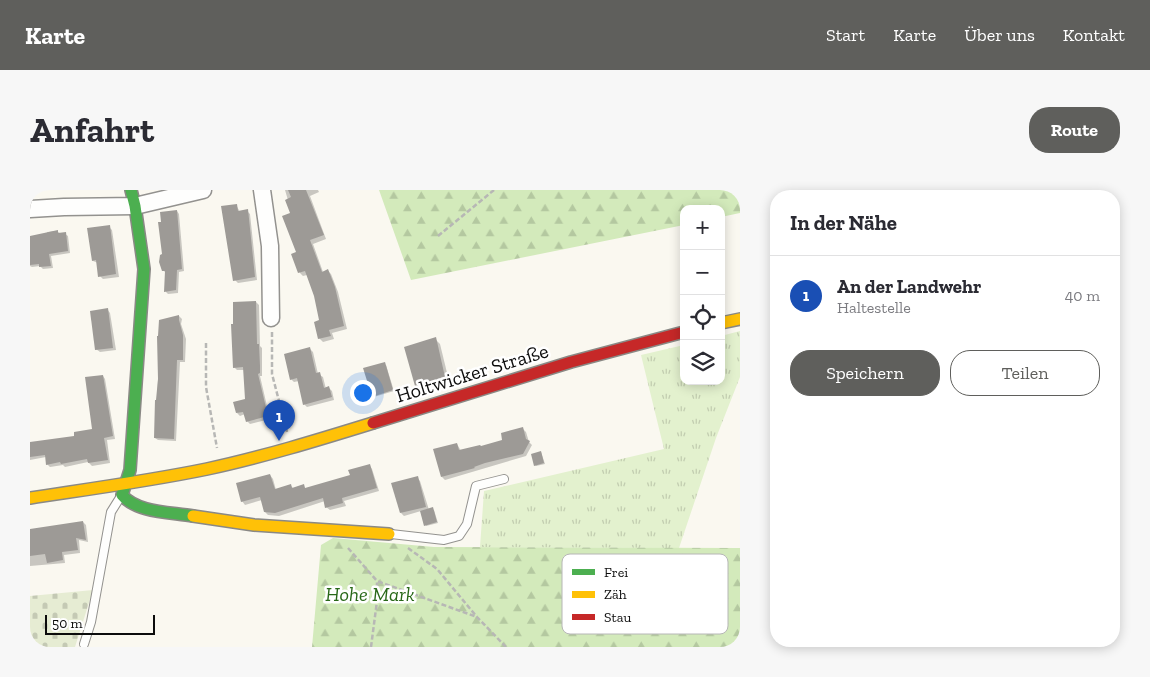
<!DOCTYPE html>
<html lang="de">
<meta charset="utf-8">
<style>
:root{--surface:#fff;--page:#f7f7f7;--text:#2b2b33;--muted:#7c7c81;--line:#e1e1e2;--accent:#5f5f5c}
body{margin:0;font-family:"Zilla Slab",serif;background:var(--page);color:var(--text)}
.controls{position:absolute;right:15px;top:15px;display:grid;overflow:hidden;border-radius:10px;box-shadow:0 2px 12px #0003}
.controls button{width:45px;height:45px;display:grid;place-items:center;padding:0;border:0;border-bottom:1px solid var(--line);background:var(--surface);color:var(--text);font:25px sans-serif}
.scale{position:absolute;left:15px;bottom:12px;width:110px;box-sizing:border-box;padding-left:5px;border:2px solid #0c0c0c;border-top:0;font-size:14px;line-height:18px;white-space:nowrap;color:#0c0c0c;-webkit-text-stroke:4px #fff;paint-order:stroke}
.you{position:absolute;left:332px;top:202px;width:18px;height:18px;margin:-12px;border:4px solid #fff;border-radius:50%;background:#1a73e8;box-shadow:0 0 0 8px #1a73e833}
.badge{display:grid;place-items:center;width:32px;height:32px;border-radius:50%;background:var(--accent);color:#fff;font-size:16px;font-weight:700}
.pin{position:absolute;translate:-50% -41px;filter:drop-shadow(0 1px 2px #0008)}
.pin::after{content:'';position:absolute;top:26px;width:18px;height:15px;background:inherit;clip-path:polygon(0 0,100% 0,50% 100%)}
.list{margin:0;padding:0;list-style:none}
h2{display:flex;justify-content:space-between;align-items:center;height:65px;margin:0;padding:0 20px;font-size:21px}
h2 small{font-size:16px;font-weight:400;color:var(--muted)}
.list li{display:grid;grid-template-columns:32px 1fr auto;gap:15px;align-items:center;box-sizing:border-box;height:80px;padding:0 20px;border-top:1px solid var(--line)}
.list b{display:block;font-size:19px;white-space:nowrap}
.list p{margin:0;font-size:16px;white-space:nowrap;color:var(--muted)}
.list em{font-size:16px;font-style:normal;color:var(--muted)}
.actions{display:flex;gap:10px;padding:15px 20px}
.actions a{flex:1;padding:11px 0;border:1px solid var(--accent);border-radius:20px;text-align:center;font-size:18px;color:var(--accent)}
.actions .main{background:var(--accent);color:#fff}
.icon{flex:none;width:28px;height:28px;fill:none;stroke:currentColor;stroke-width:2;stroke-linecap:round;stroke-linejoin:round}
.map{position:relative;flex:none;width:710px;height:457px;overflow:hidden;border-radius:20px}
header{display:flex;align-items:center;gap:30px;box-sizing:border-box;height:70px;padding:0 25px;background:var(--accent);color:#fff}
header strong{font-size:24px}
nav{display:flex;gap:28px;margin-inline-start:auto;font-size:18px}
.intro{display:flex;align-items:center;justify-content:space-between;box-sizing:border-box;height:120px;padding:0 30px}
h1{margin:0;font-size:35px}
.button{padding:12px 22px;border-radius:20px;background:var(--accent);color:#fff;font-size:18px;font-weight:700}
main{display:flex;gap:30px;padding:0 30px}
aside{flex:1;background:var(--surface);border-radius:20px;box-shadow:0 2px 12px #0003}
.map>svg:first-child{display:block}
</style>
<header>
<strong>Karte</strong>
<nav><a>Start</a><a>Karte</a><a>Über uns</a><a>Kontakt</a></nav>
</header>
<div class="intro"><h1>Anfahrt</h1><a class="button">Route</a></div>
<main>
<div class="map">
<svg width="710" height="457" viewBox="0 0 710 457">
<defs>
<pattern id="grass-tufts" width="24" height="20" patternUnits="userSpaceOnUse" patternTransform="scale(1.25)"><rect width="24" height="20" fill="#e3f1ce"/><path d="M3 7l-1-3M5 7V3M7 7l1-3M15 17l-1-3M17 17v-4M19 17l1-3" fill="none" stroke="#c2cdb0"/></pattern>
<pattern id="forest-firs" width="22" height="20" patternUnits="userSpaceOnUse" patternTransform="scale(1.25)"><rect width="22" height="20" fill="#d3eabb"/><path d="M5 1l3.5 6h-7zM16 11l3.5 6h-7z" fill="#b4c8a0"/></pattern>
<pattern id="cemetery-stones" width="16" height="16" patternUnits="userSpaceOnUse" patternTransform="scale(1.25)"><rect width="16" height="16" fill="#e6ecd3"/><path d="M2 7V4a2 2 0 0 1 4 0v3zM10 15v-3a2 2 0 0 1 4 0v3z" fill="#c4c9b4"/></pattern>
</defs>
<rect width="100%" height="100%" fill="#faf8f0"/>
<path fill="url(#grass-tufts)" d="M710 141V187L686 248 649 358 450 357 454 301 634 259 611 165 654 155V191H691V146Z"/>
<g fill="url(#forest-firs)">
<path d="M349 0H710V23L691 27V19H654V35L381 90Z"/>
<path d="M303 348 404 357 710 358V457H282L291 355Z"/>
</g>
<path fill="url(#cemetery-stones)" d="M63 400 45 457H0V406Z"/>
<g fill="#0003">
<path d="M255 0H288L289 2 280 6 296 49 283 54 293 82 298 81 301 84 308 102 317 139 302 143 304 149 293 152 289 148 290 131 285 105 277 85 273 86 270 83 263 65 267 63 262 24Z"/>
<path d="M206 15 210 22 217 21 220 24 227 90 208 93 205 90Z"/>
<path d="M147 21 149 24 154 81 149 82 148 103 138 104 136 102V83L133 80V66Z"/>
<path d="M79 37 82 40 89 87 73 89 70 86 68 73 63 71Z"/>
<path d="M27 41 31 44H35L38 46 40 63 21 66 23 78 13 79 10 76 2 77 0 76V47L17 44V42Z"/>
<path d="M226 112 229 115 230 156 232 158V186H230L240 229 220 234 217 231 215 224 210 226 207 223 217 210 215 180H207L204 177Z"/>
<path d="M77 119 80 123 86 160 70 162 66 159Z"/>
<path d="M149 126 152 129 151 134 156 149 155 172H150L146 251 128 250 125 248 131 131Z"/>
<path d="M405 149 410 154 419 191 391 200 386 195Z"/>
<path d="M280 159 283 162 288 184 293 187 296 199 299 198 302 201 304 210 277 217 274 214 269 191 264 192 261 189Z"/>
<path d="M356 175 364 201 344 207 343 206Z"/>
<path d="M73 186 75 189 85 249 77 250 80 273 62 276 58 272 35 277 33 275 20 277 17 274 16 267 0 270V255L46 247 63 240Z"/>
<path d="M493 239 496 242 499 252 502 255 496 266 415 290 412 287 427 254 431 261 451 257 474 251Z"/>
<path d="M511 262 515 274 506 276 505 275Z"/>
<path d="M339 275 342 279 349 301 314 311 316 316 300 320 296 317 295 311 249 326 238 325 235 322 232 310 215 315 212 311 240 285 243 289 246 300 260 295 264 299 273 296 276 299 321 286Z"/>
<path d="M387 288 390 291 399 320H404L408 333 396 336 391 321 374 326 371 323Z"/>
<path d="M53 332 56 335 58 352 49 350 50 363 34 365 35 373 0 376V341Z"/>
</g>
<g fill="#9d9a96">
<path d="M258 0H276L294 45 280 50 292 82 298 79 305 97 314 136 299 140 301 146 288 149 284 132 289 130 284 106 275 81 268 83 261 64 266 62 252 26 260 23 255 10 261 7Z"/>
<path d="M207 14 208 21 218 19 225 87 203 91 191 16Z"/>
<path d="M147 20 152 79 147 80 146 100 134 102 135 81H132L129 72 130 65 132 64 128 32H131L130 22Z"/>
<path d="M80 35 86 84 68 87 66 70 62 71 57 38Z"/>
<path d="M28 40V43L36 42 38 61 19 64 21 76 9 77V74L0 75V46Z"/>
<path d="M226 111 227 154H229L230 176V183L228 184 238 226 216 232 213 222 206 223 203 212 215 209 213 177 203 178 201 134H203V112Z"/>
<path d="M78 118 83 158 65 160 60 121Z"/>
<path d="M149 125V130L153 145V170H147L144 249 124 248 125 210H126L128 189 127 146H128L129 130Z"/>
<path d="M406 147 415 187 385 196 374 157Z"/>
<path d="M280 157 286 183 290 182 294 198 299 196 302 207 273 215 267 188 260 190 254 164Z"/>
<path d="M355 172 363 200 342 207 333 178Z"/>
<path d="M73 185 83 246 74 248 78 270 58 273 57 269 31 274 30 272 16 275 15 265 0 267V252L44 246V242L62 239 55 187Z"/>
<path d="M493 237 496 249 500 251 493 264 455 273 444 277 445 278 411 287 403 259 427 253 429 260 450 255 451 256 472 250 471 243Z"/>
<path d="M511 261 514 273 504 276 501 264Z"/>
<path d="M340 274 347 298 312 308 313 313 295 318 293 308 245 323 234 322 230 307 211 312 206 293 240 284 245 299 261 294 262 298 274 294 275 298 320 285 318 280Z"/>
<path d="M388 286 396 317 370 323 361 293Z"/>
<path d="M403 317 407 332 394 336 390 321Z"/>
<path d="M53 331 56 350 46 348 48 360 32 362 33 370 17 373 15 364 0 366V339Z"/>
</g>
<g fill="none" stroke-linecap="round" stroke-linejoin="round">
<defs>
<g id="lane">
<path d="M361 344 414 350 429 346 437 334 446 296 474 289"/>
<path d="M54 454 61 432 81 322 91 306"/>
</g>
<g id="street">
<path d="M232 0 240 56 241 128"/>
<path d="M0 19 34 17 105 16 173 0"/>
</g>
<path id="fast" d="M101 0 105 16 114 79 100 280 92 305C107 323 141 322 163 326"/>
<g id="slow">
<path d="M691 133 710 129"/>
<path d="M0 308C59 299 119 291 177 279 233 267 288 250 343 233"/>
<path d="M163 326 224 335 359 344"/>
</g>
<path id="jam" d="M343 233 541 172 654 142"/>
</defs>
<use href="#lane" stroke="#93928f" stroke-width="10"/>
<use href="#street" stroke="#93928f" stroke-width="19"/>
<use href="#fast" stroke="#8a8985" stroke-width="14"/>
<use href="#slow" stroke="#8a8985" stroke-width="14"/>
<use href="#jam" stroke="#8a8985" stroke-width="14"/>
<g stroke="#b7b7b5" stroke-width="2.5" stroke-dasharray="5 2.5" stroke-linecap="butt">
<path d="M408 46 464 0"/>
<path d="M242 142V184L257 242"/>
<path d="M176 153V197L187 258"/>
<path d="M318 358 347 391 447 427"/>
<path d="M378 358 407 379 447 427 476 457"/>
<path d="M341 457 347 411V391"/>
</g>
<use href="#lane" stroke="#fefefd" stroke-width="8"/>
<use href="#street" stroke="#fefefd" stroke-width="16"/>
<use href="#fast" stroke="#4caf50" stroke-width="11"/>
<use href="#slow" stroke="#ffc107" stroke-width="11"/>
<use href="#jam" stroke="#c62828" stroke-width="11"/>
</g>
<g text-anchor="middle" stroke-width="5" stroke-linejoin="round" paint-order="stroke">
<g font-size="20" fill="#0c0c0c" stroke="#fff">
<text transform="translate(442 183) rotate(-17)" y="7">Holtwicker Straße</text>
</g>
<g font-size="20" font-style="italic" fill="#286818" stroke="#fff">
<text x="340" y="411">Hohe Mark</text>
</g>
</g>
<rect x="532" y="364" width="166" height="80" rx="8" fill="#fff" stroke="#b6b6b6" stroke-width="1"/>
<rect x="542" y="379" width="23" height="6" fill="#4caf50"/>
<rect x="542" y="401" width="23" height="7" fill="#ffc107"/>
<rect x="542" y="424" width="23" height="6" fill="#c62828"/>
<g font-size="14" fill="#0c0c0c">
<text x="574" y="387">Frei</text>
<text x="574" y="409">Zäh</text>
<text x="574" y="432">Stau</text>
</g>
</svg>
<div class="controls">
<button>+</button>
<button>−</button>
<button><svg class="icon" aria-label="locate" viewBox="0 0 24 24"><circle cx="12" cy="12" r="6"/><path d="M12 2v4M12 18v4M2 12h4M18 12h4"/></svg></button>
<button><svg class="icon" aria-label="layers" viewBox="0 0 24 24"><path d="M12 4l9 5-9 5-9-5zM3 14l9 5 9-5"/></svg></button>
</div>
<div class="scale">50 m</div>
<div class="you"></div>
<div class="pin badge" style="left:249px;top:251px;background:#1a4fb4">1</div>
</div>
<aside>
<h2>In der Nähe<small></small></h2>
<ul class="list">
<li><span class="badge" style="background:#1a4fb4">1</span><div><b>An der Landwehr</b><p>Haltestelle</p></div><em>40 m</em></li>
</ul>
<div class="actions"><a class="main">Speichern</a><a>Teilen</a></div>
</aside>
</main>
